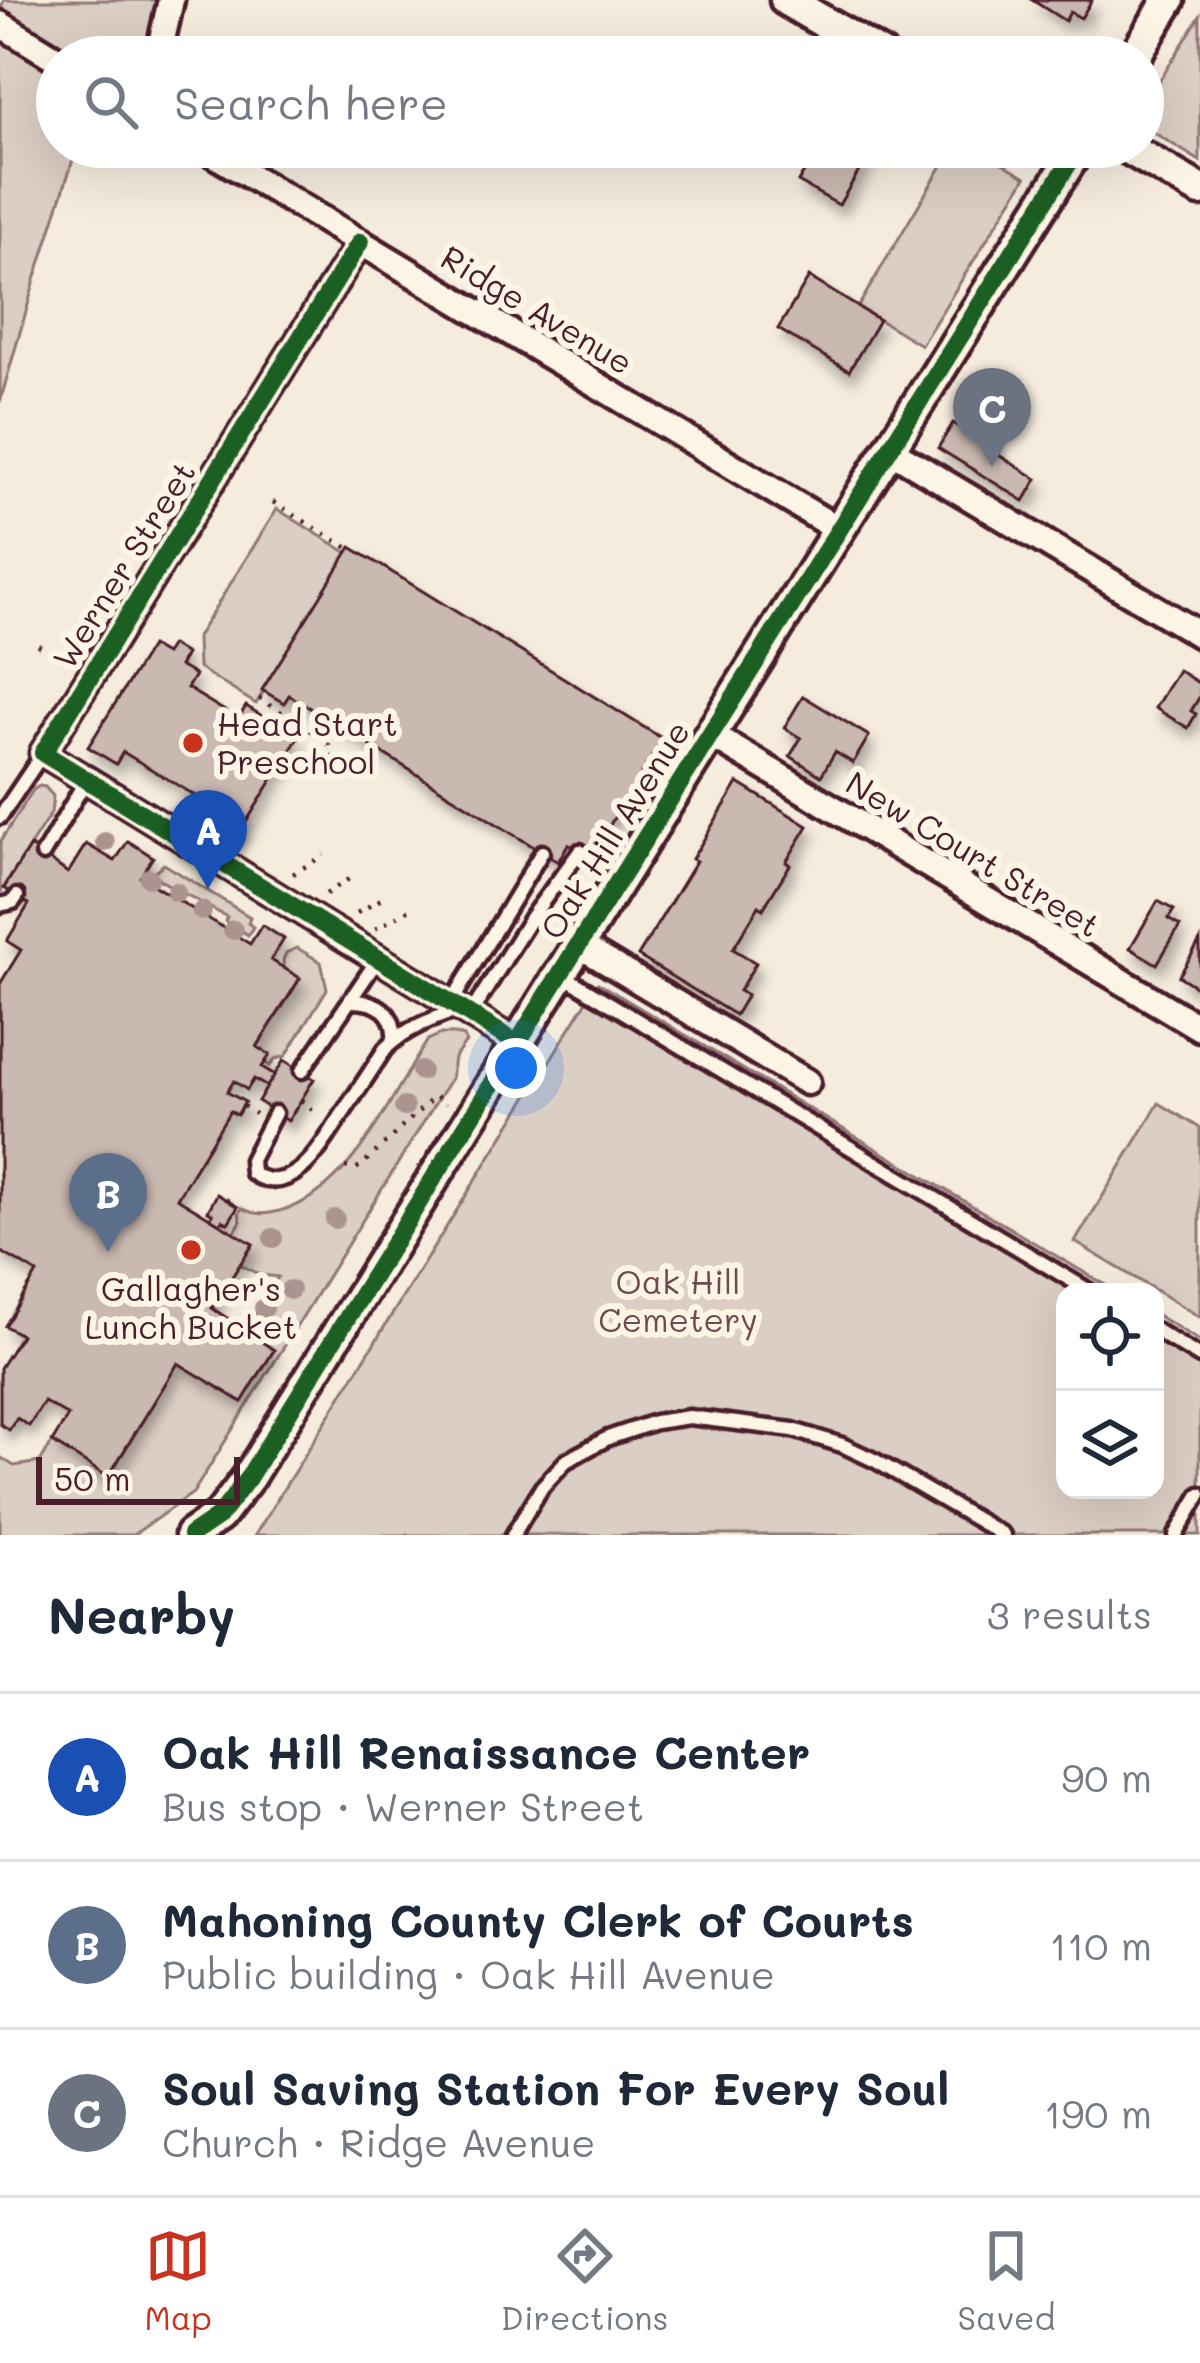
<!DOCTYPE html>
<meta charset="utf-8">
<style>
:root{--surface:#fff;--page:#f6f6f7;--text:#1f2937;--muted:#747a83;--line:#e0e1e3;--accent:#c8321e}
body{margin:0;font-family:Mali,sans-serif;background:var(--page);color:var(--text)}
.controls{position:absolute;right:36px;bottom:36px;display:grid;overflow:hidden;border-radius:24px;box-shadow:0 12px 48px #0002}
.controls button{width:108px;height:108px;display:grid;place-items:center;padding:0;border:0;border-bottom:3px solid var(--line);background:var(--surface);color:var(--text);font:60px sans-serif}
.scale{position:absolute;left:36px;bottom:30px;width:204px;box-sizing:border-box;padding-left:12px;border:6px solid #4a1f2b;border-top:0;font-size:33px;line-height:42px;white-space:nowrap;color:#4a1f2b;-webkit-text-stroke:9px #fcf5e5;paint-order:stroke}
.you{position:absolute;left:516px;top:1068px;width:42px;height:42px;margin:-30px;border:9px solid #fff;border-radius:50%;background:#1a73e8;box-shadow:0 0 0 18px #1a73e833}
.badge{display:grid;place-items:center;width:78px;height:78px;border-radius:50%;background:var(--accent);color:#fff;font-size:39px;font-weight:700}
.pin{position:absolute;translate:-50% -99px;filter:drop-shadow(0 3px 6px #0008)}
.pin::after{content:'';position:absolute;top:63px;width:42px;height:36px;background:inherit;clip-path:polygon(0 0,100% 0,50% 100%)}
.list{margin:0;padding:0;list-style:none}
h2{display:flex;justify-content:space-between;align-items:center;height:156px;margin:0;padding:0 48px;font-size:51px}
h2 small{font-size:39px;font-weight:400;color:var(--muted)}
.list li{display:grid;grid-template-columns:78px 1fr auto;gap:36px;align-items:center;box-sizing:border-box;height:168px;padding:0 48px;border-top:3px solid var(--line)}
.list b{display:block;font-size:45px;white-space:nowrap}
.list p{margin:0;font-size:39px;white-space:nowrap;color:var(--muted)}
.list em{font-size:39px;font-style:normal;color:var(--muted)}
.icon{flex:none;width:66px;height:66px;fill:none;stroke:currentColor;stroke-width:2;stroke-linecap:round;stroke-linejoin:round}
.map{position:relative;flex:none;width:1200px;height:1535px;overflow:hidden}
.search{position:absolute;background:var(--surface);box-shadow:0 12px 48px #0002;left:36px;right:36px;top:36px;height:132px;display:flex;align-items:center;gap:30px;box-sizing:border-box;padding:0 42px;border-radius:66px;color:var(--muted);font-size:45px}
.sheet{height:660px;background:var(--surface)}
nav{display:flex;justify-content:space-around;align-items:center;box-sizing:border-box;height:168px;border-top:3px solid var(--line);background:var(--surface);font-size:33px;color:var(--muted)}
nav a{display:grid;justify-items:center;gap:6px}
nav .on{color:var(--accent)}
.map>svg:first-child{display:block}
</style>
<div class="map">
<svg width="1200" height="1535" viewBox="0 0 1200 1535">
<defs>
<filter id="shadow"><feDropShadow dx="5.5" dy="10" stdDeviation="6" flood-color="#0004"/></filter>
</defs>
<rect width="100%" height="100%" fill="#f5ecde"/>
<filter id="ink" filterUnits="userSpaceOnUse"><feTurbulence type="fractalNoise" baseFrequency=".00833" numOctaves="2"/><feDisplacementMap in="SourceGraphic" scale="24" xChannelSelector="R" yChannelSelector="G"/><feConvolveMatrix kernelMatrix="1 2 1 2 8 2 1 2 1" color-interpolation-filters="sRGB"/></filter>
<g filter="url(#ink)">
<g fill="#dbcec4" stroke="#927678" stroke-width="3">
<path d="M4 0H171L158 57H57V147H77L35 280 0 402V11Z"/>
<path d="M1200 16V161L1143 126V107Z"/>
<path d="M953 147H975L1026 177 921 345 858 307Z"/>
<path d="M277 509 348 553 256 704 198 668 197 637Z"/>
<path d="M39 786 45 787 53 796 51 813 0 893V842L33 790Z"/>
<path d="M164 864 250 917 248 923 253 927 248 935 225 921 227 917 160 880 153 872Z"/>
<path d="M297 948 321 962 327 989 286 1056 275 1059 270 1066 265 1063 269 1054 257 1047 300 979 284 968 283 960 286 953Z"/>
<path d="M598 983 1117 1292H1065V1490H1155V1314L1200 1341V1535H255Z"/>
<path d="M441 1034H455L464 1037 466 1042 454 1058 451 1078 193 1493 133 1535H0V1457L14 1466 40 1462 52 1442 109 1476 178 1363 242 1401 274 1351 245 1330 278 1277 261 1275 240 1265 253 1245 234 1233 241 1221 239 1213 242 1208C258 1217 269 1214 286 1209 353 1189 391 1094 428 1040Z"/>
<path d="M1159 1103 1200 1128V1317L1075 1242Z"/>
</g>
<g fill="#cab9b1" stroke="#4a1f2b" stroke-width="3" filter="url(#shadow)">
<path d="M1032 0H1092L1081 18 1070 12 1065 21Z"/>
<path d="M819 147H873L839 205 798 182Z"/>
<path d="M809 277 879 320 849 371 778 329Z"/>
<path d="M965 418 988 432 983 440 999 450 997 454 1037 479 1024 501 938 448 953 423 960 427Z"/>
<path d="M351 547 663 739 590 857 568 844 558 862 289 695 284 703 262 690Z"/>
<path d="M171 645 186 654 179 666 195 675 187 688 238 719 246 706 298 738 237 837 195 812 202 800 123 752 116 764 88 747 151 646 165 654Z"/>
<path d="M1178 670 1200 684V696L1191 711 1196 714 1188 728 1155 708Z"/>
<path d="M803 696 869 736 853 763 835 752 821 776 790 756 801 738 784 728Z"/>
<path d="M738 783 808 826 786 862 790 865 763 909 759 906 733 949 756 963 739 991 747 995 735 1015 638 956 696 861 692 859Z"/>
<path d="M128 841 153 857 140 877 250 944 262 925 284 939 271 960 300 978 257 1047 270 1055 262 1067 275 1075 267 1087 254 1079 247 1090 234 1081 227 1092 245 1102 237 1115 230 1111 177 1198 253 1244 212 1308 274 1350 242 1402 178 1363 108 1477 52 1442 68 1416 44 1402 29 1426 17 1418 9 1430 0 1424V1368L21 1335 5 1326 37 1273 0 1251V984L21 950 7 941 29 904 4 888 30 846 68 873 86 844 115 861Z"/>
<path d="M1158 901 1174 910 1168 919 1180 926 1157 964 1130 948Z"/>
<path d="M1200 941V989L1179 976Z"/>
<path d="M284 1060 314 1079 288 1121 258 1101Z"/>
<path d="M217 1194 238 1207 228 1223 222 1220 220 1224 210 1218 213 1214 208 1211Z"/>
</g>
<g fill="none" stroke-linecap="round" stroke-linejoin="round">
<defs>
<g id="service">
<path d="M0 817 43 753"/>
<path d="M43 854 86 780"/>
<path d="M0 905 13 902 17 896"/>
<path d="M562 975 1091 1292"/>
<path d="M352 1001C378 1001 396 1012 394 1040"/>
<path d="M451 1003 542 852"/>
<path d="M470 1015 532 916 580 851"/>
<path d="M302 1071 378 959"/>
<path d="M275 1113 251 1160 252 1173C293 1201 324 1142 343 1113 357 1092 371 1071 385 1049 406 1028 432 1019 460 1009"/>
<path d="M1155 1330 1200 1357"/>
<path d="M513 1535 542 1487 566 1461 608 1438 655 1422 689 1417 793 1430 842 1445 876 1461 1003 1535"/>
<path d="M1176 1535 1200 1494"/>
</g>
<g id="minor">
<path d="M0 24 57 59"/>
<path d="M158 57 171 0"/>
<path d="M202 147 839 530"/>
<path d="M360 242 43 753 518 1044"/>
<path d="M890 450 1200 635"/>
<path d="M711 735 1200 1028"/>
<path d="M579 945 807 1082"/>
</g>
<g id="tertiary">
<path d="M786 0 884 57"/>
<path d="M1134 57 1169 0"/>
<path d="M1126 147 1200 190"/>
<path d="M191 1535 219 1516 248 1478 562 971 1079 147"/>
</g>
</defs>
<use href="#service" stroke="#4a1f2b" stroke-width="21"/>
<use href="#minor" stroke="#4a1f2b" stroke-width="33"/>
<use href="#tertiary" stroke="#4a1f2b" stroke-width="39"/>
<g stroke="#4a1f2b" stroke-width="4.5" stroke-dasharray="3 9" stroke-linecap="butt">
<path d="M273 502 350 549"/>
<path d="M38 645 67 662"/>
<path d="M259 698 323 738"/>
<path d="M331 758 329 745 341 727"/>
<path d="M293 874 324 855"/>
<path d="M326 894 355 875"/>
<path d="M357 913 388 895"/>
<path d="M375 929 410 909"/>
<path d="M301 1100 319 1116"/>
<path d="M243 1106 255 1114"/>
<path d="M345 1167 355 1169 361 1166 435 1096 446 1104"/>
<path d="M227 1201 229 1197"/>
</g>
<use href="#service" stroke="#fcf5e5" stroke-width="12"/>
<use href="#minor" stroke="#fcf5e5" stroke-width="24"/>
<use href="#tertiary" stroke="#fcf5e5" stroke-width="30"/>
<defs>
<g id="cycleway">
<path d="M360 242 43 753 518 1044"/>
<path d="M191 1535 219 1516 248 1478 562 971 1079 147"/>
</g>
</defs>
<use href="#cycleway" stroke="#fcf5e5" stroke-width="26"/>
<use href="#cycleway" stroke="#1b5e20" stroke-width="18"/>
</g>
<g fill="#ab9390">
<circle cx="105" cy="842" r="10"/>
<circle cx="149" cy="878" r="10"/>
<circle cx="176" cy="892" r="10"/>
<circle cx="202" cy="911" r="10"/>
<circle cx="233" cy="930" r="10"/>
<circle cx="421" cy="1071" r="10"/>
<circle cx="404" cy="1107" r="10"/>
<circle cx="335" cy="1219" r="10"/>
<circle cx="273" cy="1238" r="10"/>
<circle cx="290" cy="1290" r="10"/>
<circle cx="264" cy="1308" r="10"/>
</g>
</g>
<g fill="#c8321e" stroke="#fcf5e5" stroke-width="4.5">
<circle cx="193" cy="743" r="12"/>
<circle cx="191" cy="1250" r="12"/>
</g>
<g text-anchor="middle" stroke-width="12" stroke-linejoin="round" paint-order="stroke">
<g font-size="33" fill="#4a1f2b" stroke="#fcf5e5">
<text transform="translate(537 310) rotate(31)" y="12">Ridge Avenue</text>
<text transform="translate(124 565) rotate(-58)" y="12">Werner Street</text>
<text transform="translate(615 830) rotate(-58)" y="12">Oak Hill Avenue</text>
<text transform="translate(973 854) rotate(31)" y="12">New Court Street</text>
</g>
<g font-size="33" fill="#4a1f2b" stroke="#fcf5e5" text-anchor="start">
<text x="217" y="736">Head Start<tspan x="217" dy="38">Preschool</tspan></text>
<text x="191" y="1301" text-anchor="middle">Gallagher's<tspan x="191" dy="38">Lunch Bucket</tspan></text>
</g>
<g font-size="33" fill="#6e4b51" stroke="#fcf5e5">
<text x="678" y="1294">Oak Hill<tspan x="678" dy="38">Cemetery</tspan></text>
</g>
</g>
</svg>
<div class="controls">
<button><svg class="icon" aria-label="locate" viewBox="0 0 24 24"><circle cx="12" cy="12" r="6"/><path d="M12 2v4M12 18v4M2 12h4M18 12h4"/></svg></button>
<button><svg class="icon" aria-label="layers" viewBox="0 0 24 24"><path d="M12 4l9 5-9 5-9-5zM3 14l9 5 9-5"/></svg></button>
</div>
<div class="scale">50 m</div>
<div class="you"></div>
<div class="pin badge" style="left:208px;top:889px;background:#1a4fb4">A</div>
<div class="pin badge" style="left:108px;top:1252px;background:#5c6f8a">B</div>
<div class="pin badge" style="left:992px;top:467px;background:#6b7280">C</div>
<div class="search"><svg class="icon" aria-label="search" viewBox="0 0 24 24"><circle cx="10" cy="10" r="6"/><path d="M15 15l6 6"/></svg>Search here</div>
</div>
<section class="sheet">
<h2>Nearby<small>3 results</small></h2>
<ul class="list">
<li><span class="badge" style="background:#1a4fb4">A</span><div><b>Oak Hill Renaissance Center</b><p>Bus stop · Werner Street</p></div><em>90 m</em></li>
<li><span class="badge" style="background:#5c6f8a">B</span><div><b>Mahoning County Clerk of Courts</b><p>Public building · Oak Hill Avenue</p></div><em>110 m</em></li>
<li><span class="badge" style="background:#6b7280">C</span><div><b>Soul Saving Station For Every Soul</b><p>Church · Ridge Avenue</p></div><em>190 m</em></li>
</ul>
</section>
<nav>
<a class="on"><svg class="icon" aria-label="map" viewBox="0 0 24 24"><path d="M3 6l6-2 6 2 6-2v14l-6 2-6-2-6 2zM9 4v14M15 6v14"/></svg>Map</a>
<a><svg class="icon" aria-label="directions" viewBox="0 0 24 24"><path d="M12 3l9 9-9 9-9-9zM9 14v-3h6M13 9l2 2-2 2"/></svg>Directions</a>
<a><svg class="icon" aria-label="saved" viewBox="0 0 24 24"><path d="M7 4h10v16l-5-4-5 4z"/></svg>Saved</a>
</nav>
